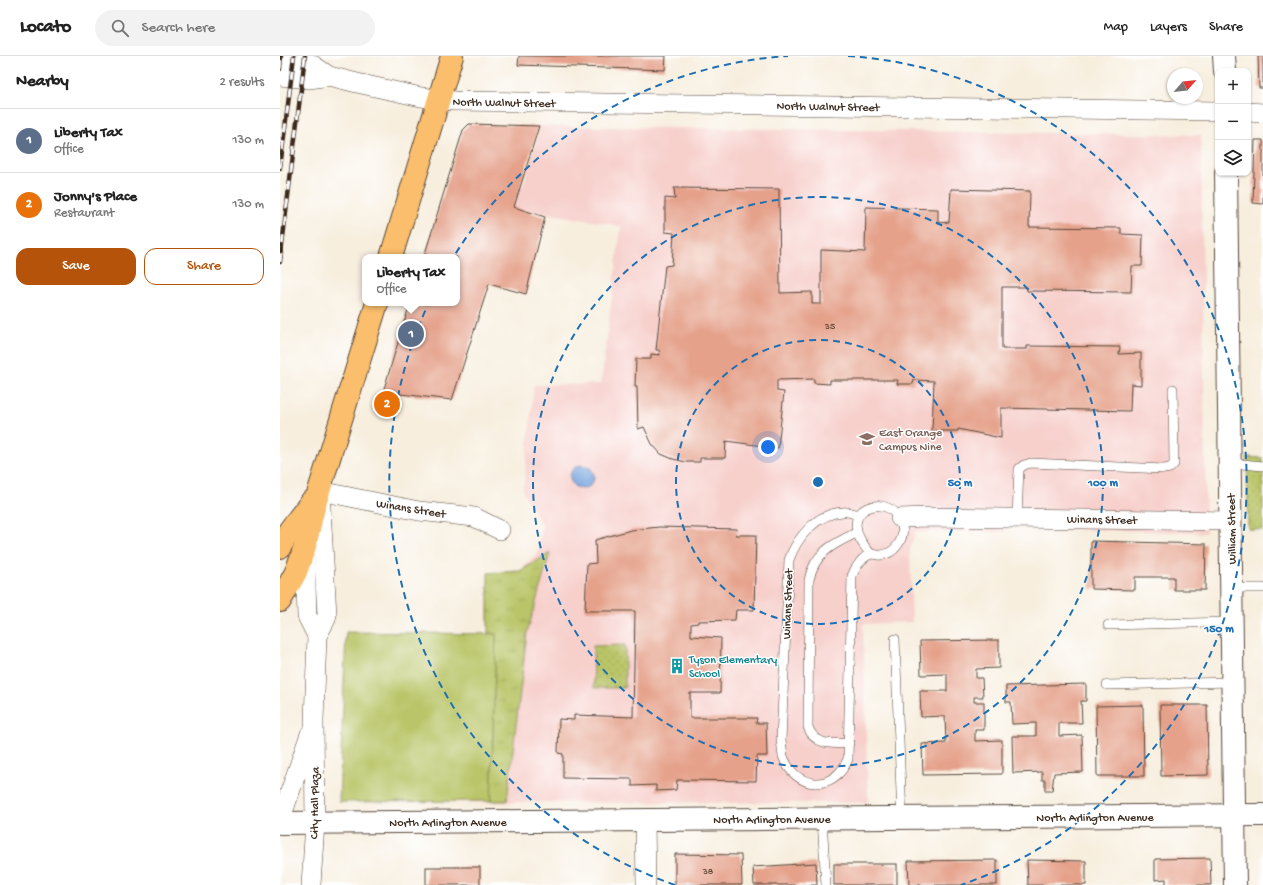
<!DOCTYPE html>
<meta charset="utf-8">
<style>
:root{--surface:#fff;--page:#f2f2f2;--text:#222;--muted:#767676;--line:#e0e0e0;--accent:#b45309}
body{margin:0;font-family:"Gochi Hand",sans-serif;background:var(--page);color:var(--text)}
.controls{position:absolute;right:12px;top:12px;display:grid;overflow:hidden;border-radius:8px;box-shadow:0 1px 3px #0004}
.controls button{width:36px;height:36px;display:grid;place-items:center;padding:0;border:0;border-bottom:1px solid var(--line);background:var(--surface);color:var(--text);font:20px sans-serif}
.compass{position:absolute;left:887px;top:12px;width:36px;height:36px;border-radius:50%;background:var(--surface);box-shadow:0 1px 3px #0004;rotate:62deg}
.you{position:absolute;left:488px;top:391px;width:14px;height:14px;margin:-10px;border:3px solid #fff;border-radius:50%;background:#1a73e8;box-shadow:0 0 0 6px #1a73e833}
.badge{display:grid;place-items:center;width:26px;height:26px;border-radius:50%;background:var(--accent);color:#fff;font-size:13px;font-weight:700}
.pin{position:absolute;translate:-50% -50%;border:2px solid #fff;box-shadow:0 1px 4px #0006}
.popup{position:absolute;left:82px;top:198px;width:98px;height:52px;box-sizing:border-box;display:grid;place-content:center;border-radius:8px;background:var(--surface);filter:drop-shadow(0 1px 3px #0005);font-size:13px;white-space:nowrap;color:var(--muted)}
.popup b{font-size:15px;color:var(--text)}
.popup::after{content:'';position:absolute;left:50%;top:100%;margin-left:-8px;border:8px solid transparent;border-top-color:var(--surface)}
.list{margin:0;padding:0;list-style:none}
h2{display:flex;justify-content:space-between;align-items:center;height:52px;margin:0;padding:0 16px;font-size:17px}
h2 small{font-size:13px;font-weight:400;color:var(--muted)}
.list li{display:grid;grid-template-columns:26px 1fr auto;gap:12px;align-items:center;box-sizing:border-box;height:64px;padding:0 16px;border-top:1px solid var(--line)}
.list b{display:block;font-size:15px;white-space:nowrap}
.list p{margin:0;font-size:13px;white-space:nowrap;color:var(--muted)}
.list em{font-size:13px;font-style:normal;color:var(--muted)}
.actions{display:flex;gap:8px;padding:12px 16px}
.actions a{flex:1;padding:9px 0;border:1px solid var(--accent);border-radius:12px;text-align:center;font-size:14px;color:var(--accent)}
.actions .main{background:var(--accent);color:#fff}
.icon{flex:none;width:22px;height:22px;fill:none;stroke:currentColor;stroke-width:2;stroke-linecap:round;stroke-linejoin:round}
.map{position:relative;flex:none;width:983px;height:829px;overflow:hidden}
header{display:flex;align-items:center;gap:24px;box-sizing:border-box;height:56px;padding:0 20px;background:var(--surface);border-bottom:1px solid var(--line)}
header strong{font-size:19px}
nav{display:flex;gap:22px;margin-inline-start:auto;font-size:14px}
.search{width:280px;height:36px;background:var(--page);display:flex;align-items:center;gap:10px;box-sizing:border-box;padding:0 14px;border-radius:22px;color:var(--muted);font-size:15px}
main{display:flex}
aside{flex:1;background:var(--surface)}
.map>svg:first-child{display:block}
</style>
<header>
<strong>Locato</strong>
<div class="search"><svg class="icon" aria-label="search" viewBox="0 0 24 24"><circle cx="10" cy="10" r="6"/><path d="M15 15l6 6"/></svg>Search here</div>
<nav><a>Map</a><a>Layers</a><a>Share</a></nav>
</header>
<main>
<aside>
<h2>Nearby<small>2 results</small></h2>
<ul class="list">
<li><span class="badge" style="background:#5c6f8a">1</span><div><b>Liberty Tax</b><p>Office</p></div><em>130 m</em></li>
<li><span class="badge" style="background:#e8710a">2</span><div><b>Jonny's Place</b><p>Restaurant</p></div><em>130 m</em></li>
</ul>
<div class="actions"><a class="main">Save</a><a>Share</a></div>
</aside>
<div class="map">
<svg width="983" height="829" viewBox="0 0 983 829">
<defs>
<pattern id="grass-tufts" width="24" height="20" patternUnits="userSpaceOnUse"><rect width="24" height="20" fill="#b9c567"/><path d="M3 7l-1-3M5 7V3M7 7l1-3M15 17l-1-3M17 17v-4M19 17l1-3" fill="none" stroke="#a0a959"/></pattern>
<pattern id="park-dots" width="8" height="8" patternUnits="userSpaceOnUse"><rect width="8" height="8" fill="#b9c567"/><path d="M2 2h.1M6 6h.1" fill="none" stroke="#a0a959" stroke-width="1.8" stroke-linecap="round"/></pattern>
</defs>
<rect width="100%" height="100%" fill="#fff"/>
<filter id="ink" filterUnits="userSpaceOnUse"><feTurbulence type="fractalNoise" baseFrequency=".025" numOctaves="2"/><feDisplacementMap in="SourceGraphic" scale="8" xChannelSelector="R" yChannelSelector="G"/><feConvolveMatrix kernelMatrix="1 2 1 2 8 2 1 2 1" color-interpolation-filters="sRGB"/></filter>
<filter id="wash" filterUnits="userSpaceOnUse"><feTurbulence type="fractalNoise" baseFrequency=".012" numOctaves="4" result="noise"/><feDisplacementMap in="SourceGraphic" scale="16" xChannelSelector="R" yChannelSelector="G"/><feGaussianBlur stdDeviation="0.9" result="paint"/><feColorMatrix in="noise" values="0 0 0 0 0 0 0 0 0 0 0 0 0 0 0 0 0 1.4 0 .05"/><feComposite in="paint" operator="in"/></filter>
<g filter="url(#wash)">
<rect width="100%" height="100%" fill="#f7eede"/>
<path fill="#f7d0cc" d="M261 70 921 79 926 477 727 471 724 476H635L630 494 632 566 583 568 588 747 59 746 67 576 207 578 208 517 240 515 258 496 262 469 243 436 254 329 321 328 341 170 235 152 240 130H243Z"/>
<path fill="url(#grass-tufts)" stroke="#7a7842" d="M270 497 247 577 227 745H211L216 578H208V517L240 515Z"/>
<g fill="url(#park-dots)" stroke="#7a7842">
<path d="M967 401 983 402V474L968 473Z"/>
<path d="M345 589V632H314L313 590Z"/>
</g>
<path fill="#b9c567" stroke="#7a7842" d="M66 576 216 578 211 745 59 746Z"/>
<circle fill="#74a2dd" stroke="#58667e" cx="302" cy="421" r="12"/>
<g id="blocks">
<g fill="#e5a18a">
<path d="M239 0H386L385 14 238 9Z"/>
<path d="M978 0H983V32H979Z"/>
<path d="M189 68 259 70 234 151 265 161 246 238 209 228 172 344 103 336 130 247H177V201H144L183 74Z"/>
<path d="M975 84H983V148L973 147Z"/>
<path d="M394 132 499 133 500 237 532 236V248H541V194L585 196 586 151 658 153V167L669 166 671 133 750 135 749 171 841 172V178L863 179 862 210H852L851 236 747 235V231H722V293H747V290L840 291 839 298 861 297V329L851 328 850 355 721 352V382L678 373V375H652L654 325 634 324 633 328H617L618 324H550V328L534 327V323L497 324V335L504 336 498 392 446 385 445 402H420V406H406L393 403 381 398 372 388 364 371 358 373 357 331H355L356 303H371V298L380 299 379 294H376L385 210 392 209 394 177 385 176V142L395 143Z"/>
<path d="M379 471 457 473 456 479H476L474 554H456L455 564 418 565V567L411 568V580L441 582 440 637H410V662H477L476 667H486L487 700H477L476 725 397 724 396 734 376 735V729L352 730V723L283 722V698L278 697 279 663 294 664V659L353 661 355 555H305L307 508 316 507 315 484 351 474Z"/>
<path d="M811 485 926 488 925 534H894V521H855V534L811 533Z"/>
<path d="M719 584V612L696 613V622H702L703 641H694V646H704V674H695V685L722 684V718L643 719 642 688 666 687 665 660 641 661 640 635H667V618L641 619 640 585Z"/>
<path d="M806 628V645H801L802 667H779V680L802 679 803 716 774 717 772 735H765V724H762V716L733 717 732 680H756V667L732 668 731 646H726V630Z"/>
<path d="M863 649 864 720H817L816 650Z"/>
<path d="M880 649H927L928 719 881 720Z"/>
<path d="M395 798 461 799 462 829H395Z"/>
<path d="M930 802 931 829H886V823L875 824V803Z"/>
<path d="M717 804V829H629L628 805Z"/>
<path d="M747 804 806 805V829H748Z"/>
<path d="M536 807 537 829H474L473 811Z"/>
<rect x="554" y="808" width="63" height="21"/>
<rect x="146" y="811" width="54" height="18"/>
</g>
</g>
</g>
<g filter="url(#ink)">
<use href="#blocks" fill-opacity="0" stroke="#57473b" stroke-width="1"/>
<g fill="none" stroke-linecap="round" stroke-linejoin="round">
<defs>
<g id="service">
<path d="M951 407 983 410"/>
<path d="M579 459C574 458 568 455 563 456 537 457 517 481 509 504L501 684C502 689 502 695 503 700 515 734 554 737 568 703L572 520C575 512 582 500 592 498 595 498 598 500 601 499 614 498 625 484 622 470 614 432 547 451 591 498"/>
<path d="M737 462 739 413 744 409 751 407 884 413 890 412 894 408 893 333"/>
<path d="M952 532H983"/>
<path d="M828 569 952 566"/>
<path d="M615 583 622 762"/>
<path d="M827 629 952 626"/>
<path d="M569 687C552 688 535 690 528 671L529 524C534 497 553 488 576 477"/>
<path d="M542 763 546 829"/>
</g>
<g id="minor">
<path d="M0 3 30 7 49 20 77 27 141 41 174 45 938 55"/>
<path d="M0 20 29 23 49 20"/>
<path d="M968 56 983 57"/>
<path d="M620 462 647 461 952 465"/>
<path d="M25 496 27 560 37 580"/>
<path d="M365 764 366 829"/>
<path d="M0 765 30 678"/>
<path d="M31 829 35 767 34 665 37 580 46 563 47 559 40 435 139 455 194 461 220 474"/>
</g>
<g id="tertiary">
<path d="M944 0 945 15"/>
<path d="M946 117 955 829"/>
<path d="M0 767 983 759"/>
</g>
<g id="primary">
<path d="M111 201 172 0"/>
<path d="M0 491 9 475 31 446"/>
<path d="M0 545 16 516 25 490 34 451 97 247"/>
</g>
</defs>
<use href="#service" stroke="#57473b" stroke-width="10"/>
<use href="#minor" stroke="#57473b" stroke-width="20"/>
<use href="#tertiary" stroke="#57473b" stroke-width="24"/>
<use href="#primary" stroke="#57473b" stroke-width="24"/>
<use href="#service" stroke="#fff" stroke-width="9"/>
<use href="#minor" stroke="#fff" stroke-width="19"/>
<use href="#tertiary" stroke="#fff" stroke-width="22"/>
<use href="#primary" stroke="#fabe6d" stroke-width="22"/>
<defs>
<g id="rail">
<path d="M0 13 1 0"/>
<path d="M0 112 14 0"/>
<path d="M0 206 25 0"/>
</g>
</defs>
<use href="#rail" stroke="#3b2a1e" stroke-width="4.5"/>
<use href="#rail" stroke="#fff" stroke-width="3" stroke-dasharray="9" stroke-linecap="butt"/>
</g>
</g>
<g fill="none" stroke="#1f6fb2" stroke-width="2" stroke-dasharray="7 5">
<circle cx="538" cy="426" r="142"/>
<circle cx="538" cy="426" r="285"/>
<path d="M395 829A427 427 0 0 1 508 0M568 0A427 427 0 0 1 681 829"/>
</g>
<defs>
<symbol id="school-bare" viewBox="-9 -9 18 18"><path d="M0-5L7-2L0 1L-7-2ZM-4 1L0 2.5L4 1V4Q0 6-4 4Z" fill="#8d6e63" stroke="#fff" stroke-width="2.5" paint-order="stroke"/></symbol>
<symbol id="building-bare" viewBox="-9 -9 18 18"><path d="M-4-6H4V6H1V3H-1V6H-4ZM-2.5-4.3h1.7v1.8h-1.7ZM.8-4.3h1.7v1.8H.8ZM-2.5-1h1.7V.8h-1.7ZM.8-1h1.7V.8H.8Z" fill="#0f9aa8" stroke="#fff" stroke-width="2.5" paint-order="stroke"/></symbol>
</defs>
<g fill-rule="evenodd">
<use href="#school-bare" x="576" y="372" width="22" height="22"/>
<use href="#building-bare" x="386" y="599" width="22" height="22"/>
</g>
<g text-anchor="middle" stroke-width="3" stroke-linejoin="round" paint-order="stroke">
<g font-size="10" fill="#664839">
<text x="550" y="273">35</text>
<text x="428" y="818">38</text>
</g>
<g font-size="12" fill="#3b2a1e" stroke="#fff">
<text transform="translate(224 46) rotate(1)" y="4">North Walnut Street</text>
<text transform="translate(548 50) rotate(1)" y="4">North Walnut Street</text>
<text transform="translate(131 452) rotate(9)" y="4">Winans Street</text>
<text transform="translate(822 463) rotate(1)" y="4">Winans Street</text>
<text transform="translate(951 473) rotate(-91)" y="4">William Street</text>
<text transform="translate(507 548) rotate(-88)" y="4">Winans Street</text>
<text transform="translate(34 747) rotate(-89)" y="4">City Hall Plaza</text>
<text x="815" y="765">North Arlington Avenue</text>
<text x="492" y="767">North Arlington Avenue</text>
<text x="168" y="770">North Arlington Avenue</text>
</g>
<g font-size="12" fill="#785e54" stroke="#fff" text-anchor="start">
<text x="599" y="380">East Orange<tspan x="599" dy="14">Campus Nine</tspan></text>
</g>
<g font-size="12" fill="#0d838f" stroke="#fff" text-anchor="start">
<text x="409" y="607">Tyson Elementary<tspan x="409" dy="14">School</tspan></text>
</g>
</g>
<circle cx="538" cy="426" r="6" fill="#1f6fb2" stroke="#fff" stroke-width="2"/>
<g font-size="12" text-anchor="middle" font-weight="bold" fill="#1f6fb2" stroke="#fff" stroke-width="3" stroke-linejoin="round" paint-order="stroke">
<text x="680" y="430">50 m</text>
<text x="823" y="430">100 m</text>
<text x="939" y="576">150 m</text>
</g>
</svg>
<div class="controls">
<button>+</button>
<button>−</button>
<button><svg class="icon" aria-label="layers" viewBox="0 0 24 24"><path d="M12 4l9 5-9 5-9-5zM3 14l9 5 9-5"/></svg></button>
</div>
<svg class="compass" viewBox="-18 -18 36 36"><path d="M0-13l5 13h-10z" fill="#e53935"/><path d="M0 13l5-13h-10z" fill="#767676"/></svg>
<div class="you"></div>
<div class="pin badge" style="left:131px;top:278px;background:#5c6f8a">1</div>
<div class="popup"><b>Liberty Tax</b>Office</div>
<div class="pin badge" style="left:107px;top:348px;background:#e8710a">2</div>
</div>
</main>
